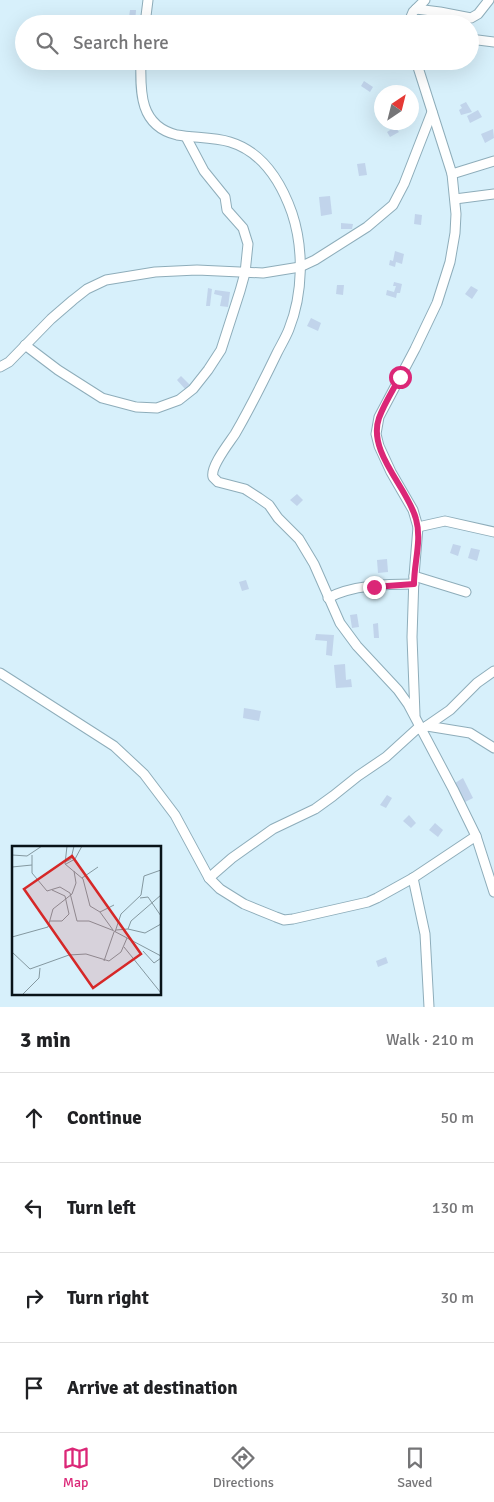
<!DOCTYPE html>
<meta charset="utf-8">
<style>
:root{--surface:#fff;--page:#f6f6f6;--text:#202124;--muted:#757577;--line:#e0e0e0;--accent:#db2777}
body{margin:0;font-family:Signika,sans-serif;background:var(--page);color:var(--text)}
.compass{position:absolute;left:374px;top:85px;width:45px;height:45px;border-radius:50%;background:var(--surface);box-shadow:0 5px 20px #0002;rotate:35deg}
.stop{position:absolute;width:15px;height:15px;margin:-11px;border:4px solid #db2777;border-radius:50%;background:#fff}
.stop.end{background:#db2777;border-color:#fff;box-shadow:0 1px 5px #0008}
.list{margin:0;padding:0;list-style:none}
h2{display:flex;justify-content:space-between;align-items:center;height:65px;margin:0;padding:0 20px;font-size:21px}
h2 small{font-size:16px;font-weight:400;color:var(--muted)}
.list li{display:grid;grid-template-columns:32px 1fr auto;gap:15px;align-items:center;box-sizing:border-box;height:90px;padding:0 20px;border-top:1px solid var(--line)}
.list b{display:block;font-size:19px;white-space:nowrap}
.list em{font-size:16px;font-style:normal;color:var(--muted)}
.icon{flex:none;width:28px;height:28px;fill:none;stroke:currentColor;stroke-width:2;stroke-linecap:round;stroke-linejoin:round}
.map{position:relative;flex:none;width:494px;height:1007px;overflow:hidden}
.search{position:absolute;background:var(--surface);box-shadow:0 5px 20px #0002;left:15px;right:15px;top:15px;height:55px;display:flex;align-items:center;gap:12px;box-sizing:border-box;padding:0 18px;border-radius:28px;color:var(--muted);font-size:19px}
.sheet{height:425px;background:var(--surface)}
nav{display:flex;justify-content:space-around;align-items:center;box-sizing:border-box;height:70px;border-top:1px solid var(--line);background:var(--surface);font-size:14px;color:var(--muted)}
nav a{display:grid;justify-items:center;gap:2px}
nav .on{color:var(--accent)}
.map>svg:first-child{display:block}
</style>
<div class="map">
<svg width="494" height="1007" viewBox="0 0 494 1007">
<rect width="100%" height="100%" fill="#d7f0fb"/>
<g fill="#c1d4eb">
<path d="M130 10H136L135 24H128Z"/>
<path d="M364 81 373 87 370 92 361 86Z"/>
<path d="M466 102 472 112 461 115 459 110 462 108 460 105Z"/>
<path d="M478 110 482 117 470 123 467 116Z"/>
<path d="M395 127 399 132 390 137 387 132Z"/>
<path d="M493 129 494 138 485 143 481 134Z"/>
<path d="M365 163 367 175 359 176 357 164Z"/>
<path d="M330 196 332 214 321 216 319 197Z"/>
<path d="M415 214 422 215 421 225 414 224Z"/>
<path d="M341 223 353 224 352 229H341Z"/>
<path d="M395 251 404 254 402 264 396 262 395 267 389 265 390 260 393 261Z"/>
<path d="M394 282 402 284 400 293H397L396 298 386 295 387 290 394 292 396 286H393Z"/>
<path d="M337 285H344L343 295 336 294Z"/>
<path d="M471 286 478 290 472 299 465 294Z"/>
<path d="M208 288 212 289 210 306H206Z"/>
<path d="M215 290 230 292 228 307 220 306 222 296 214 294Z"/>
<path d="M311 318 321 323 318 331 307 326Z"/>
<path d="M181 376 190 385 185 389 177 380Z"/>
<path d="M297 494 303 500 297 506 290 500Z"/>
<path d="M453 544 461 546 458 556 450 553Z"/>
<path d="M471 548 480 550 477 561 468 558Z"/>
<path d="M387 559 388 572 378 573 377 560Z"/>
<path d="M246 580 249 589 242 591 239 582Z"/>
<path d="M357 614 359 627 352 628 350 615Z"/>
<path d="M378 623 379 638H374L373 624Z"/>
<path d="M316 634 334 635 332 656 326 655 327 641 315 640Z"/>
<path d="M345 664 346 680 351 679 352 687 336 688 334 665Z"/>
<path d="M244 708 261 711 259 721 243 718Z"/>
<path d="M463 778 473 798 465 802 455 783Z"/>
<path d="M387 795 392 798 386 808 380 805Z"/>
<path d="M409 815 416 823 411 828 403 821Z"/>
<path d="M435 823 443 830 438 837 429 830Z"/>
<path d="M386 957 388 963 378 967 376 961Z"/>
</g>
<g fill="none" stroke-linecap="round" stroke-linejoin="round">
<defs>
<g id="minor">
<path d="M416 9 440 12 471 18 478 14 489 0"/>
<path d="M145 24 148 0"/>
<path d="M408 24 413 12 425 0"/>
<path d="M470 39 494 42"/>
<path d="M141 61C140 93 140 126 177 135 194 138 213 137 230 142 263 152 281 182 292 213 304 249 303 294 289 329 286 337 281 345 277 353 264 380 250 408 235 434 229 443 210 467 213 477L218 482 245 489 259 498 269 505 278 518 299 539 314 564 340 623 357 646 398 690 408 704 453 789 476 836 494 892"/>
<path d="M452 174 494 161"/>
<path d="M455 199 494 194"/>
<path d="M25 345 58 370 102 398 136 407 157 408 179 400 193 389 208 370 221 350 240 291 245 273 248 244 243 228 227 210 225 197 204 171 186 137"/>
<path d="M0 367 9 362 51 319 73 300 87 289 106 280 155 272 197 270 263 273 300 267 315 260 367 227 393 205 404 184 432 112"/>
<path d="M418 527 445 521 494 532"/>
<path d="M414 576 466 592"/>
<path d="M328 598C352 585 387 584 414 584"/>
<path d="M0 673 114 746 144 774 175 815 209 878 220 889 244 904 276 917 284 920 293 919 368 902 377 898 413 878 476 836"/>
<path d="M415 715 412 637 414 576 418 527 413 510 391 472 379 446 376 434 379 417 415 349 437 303 450 262 455 233 456 214 452 174 416 61"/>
<path d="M427 726 470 733 494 748"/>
<path d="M421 730 450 710 477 683 494 671"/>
<path d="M209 878 232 858 273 829 315 809 333 796 358 776 386 757 419 727"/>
<path d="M413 878 425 934 429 1007"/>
</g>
</defs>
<use href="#minor" stroke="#8eadba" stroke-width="11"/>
<use href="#minor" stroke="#fff" stroke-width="9"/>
</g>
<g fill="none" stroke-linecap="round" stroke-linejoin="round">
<path stroke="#db2777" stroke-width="6" d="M374 587 414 584C414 563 422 540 416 519 408 488 367 452 379 418 384 404 393 390 400 377"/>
</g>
<g transform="translate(12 846)">
<rect width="149" height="149" fill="#d7f0fb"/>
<path fill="none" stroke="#8498a0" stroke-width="1" d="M55 0 53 18 71 33 78 60 88 66 101 84M0 9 15 10 30 0M20 9V27L35 45 48 41 58 47 65 75H77L100 84 149 110M53 16 59 13 62 0M54 18 63 13 70 0M0 21 20 19M70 32 86 21M128 52 136 51 149 70M88 66 102 59M38 75H50L57 68 53 50 40 44M116 83 133 87 149 78M104 84 116 83 119 75 149 49M103 86 109 68 129 49 132 30 149 24M0 91 36 81 41 63 60 48 64 37 62 25M112 101 149 147M131 105 142 117 149 112M0 106 18 123 57 109 74 108 97 115 109 106 115 92M92 115 102 86M11 148 27 132 28 122"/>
<path fill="#d62828" fill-opacity="0.15" stroke="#d62828" stroke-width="2.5" d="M60 10 129 108 81 142 12 43Z"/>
<rect width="149" height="149" fill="none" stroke="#081318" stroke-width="2.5"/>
</g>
</svg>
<svg class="compass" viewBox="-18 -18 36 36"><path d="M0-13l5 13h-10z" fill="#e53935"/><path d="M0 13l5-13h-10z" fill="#757577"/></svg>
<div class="stop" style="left:400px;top:377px"></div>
<div class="stop end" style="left:374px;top:587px"></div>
<div class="search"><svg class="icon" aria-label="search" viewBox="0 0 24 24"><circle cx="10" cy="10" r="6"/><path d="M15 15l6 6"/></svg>Search here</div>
</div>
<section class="sheet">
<h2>3 min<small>Walk · 210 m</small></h2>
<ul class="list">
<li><svg class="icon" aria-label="ahead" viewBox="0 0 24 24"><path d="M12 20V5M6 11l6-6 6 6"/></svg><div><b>Continue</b></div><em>50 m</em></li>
<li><svg class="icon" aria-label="left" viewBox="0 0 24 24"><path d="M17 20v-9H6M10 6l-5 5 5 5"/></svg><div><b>Turn left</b></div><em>130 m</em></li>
<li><svg class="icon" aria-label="right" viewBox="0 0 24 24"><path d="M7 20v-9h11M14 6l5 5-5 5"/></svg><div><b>Turn right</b></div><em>30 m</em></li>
<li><svg class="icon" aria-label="arrive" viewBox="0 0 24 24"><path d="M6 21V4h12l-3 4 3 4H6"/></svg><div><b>Arrive at destination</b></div></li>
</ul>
</section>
<nav>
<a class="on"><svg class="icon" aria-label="map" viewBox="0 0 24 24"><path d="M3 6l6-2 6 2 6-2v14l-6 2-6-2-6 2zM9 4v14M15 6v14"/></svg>Map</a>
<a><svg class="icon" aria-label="directions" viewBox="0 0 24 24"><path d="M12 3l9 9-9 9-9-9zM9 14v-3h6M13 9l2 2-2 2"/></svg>Directions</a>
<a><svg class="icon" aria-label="saved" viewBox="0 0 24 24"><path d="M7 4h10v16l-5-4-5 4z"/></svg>Saved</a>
</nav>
